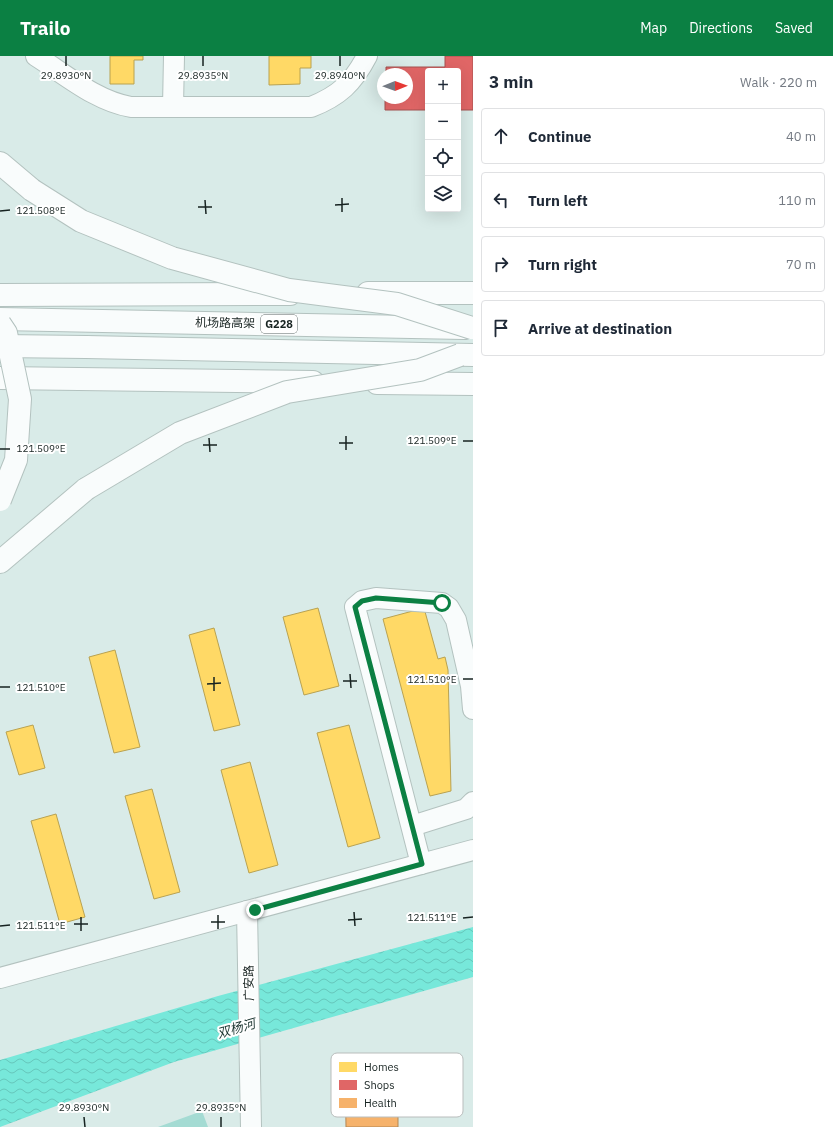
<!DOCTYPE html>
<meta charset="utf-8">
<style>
:root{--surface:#fff;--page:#f6f6f7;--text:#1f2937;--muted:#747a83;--line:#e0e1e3;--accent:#0b8043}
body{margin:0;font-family:"IBM Plex Sans","Noto Sans SC",sans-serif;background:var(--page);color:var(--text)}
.controls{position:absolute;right:12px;top:12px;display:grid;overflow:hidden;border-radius:4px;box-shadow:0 4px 16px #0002}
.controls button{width:36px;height:36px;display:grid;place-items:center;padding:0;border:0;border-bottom:1px solid var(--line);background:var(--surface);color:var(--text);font:20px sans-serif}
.compass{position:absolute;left:377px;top:12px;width:36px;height:36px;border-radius:50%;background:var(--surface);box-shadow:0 4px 16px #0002;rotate:89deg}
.stop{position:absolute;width:12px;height:12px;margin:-9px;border:3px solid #0b8043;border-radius:50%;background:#fff}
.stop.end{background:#0b8043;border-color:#fff;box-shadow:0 1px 4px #0008}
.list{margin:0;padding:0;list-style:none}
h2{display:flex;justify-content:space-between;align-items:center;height:52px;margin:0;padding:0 16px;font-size:17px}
h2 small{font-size:13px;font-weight:400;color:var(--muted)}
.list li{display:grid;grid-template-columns:26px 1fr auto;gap:12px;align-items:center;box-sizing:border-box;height:56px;margin:0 8px 8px;padding:0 8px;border:1px solid var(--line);border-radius:4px}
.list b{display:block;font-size:15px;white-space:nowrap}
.list em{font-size:13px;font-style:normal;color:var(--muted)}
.icon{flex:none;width:22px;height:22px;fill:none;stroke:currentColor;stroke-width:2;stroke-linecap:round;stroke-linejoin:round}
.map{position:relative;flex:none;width:473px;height:1071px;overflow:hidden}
header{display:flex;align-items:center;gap:24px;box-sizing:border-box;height:56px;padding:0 20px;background:var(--accent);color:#fff}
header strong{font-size:19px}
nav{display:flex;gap:22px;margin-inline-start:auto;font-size:14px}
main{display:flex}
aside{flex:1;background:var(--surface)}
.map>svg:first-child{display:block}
</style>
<header>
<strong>Trailo</strong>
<nav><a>Map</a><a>Directions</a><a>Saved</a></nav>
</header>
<main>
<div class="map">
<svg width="473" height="1071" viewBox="0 0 473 1071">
<defs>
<pattern id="water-waves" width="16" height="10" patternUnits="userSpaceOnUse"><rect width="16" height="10" fill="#77e8da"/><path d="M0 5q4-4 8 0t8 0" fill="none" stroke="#66c7bb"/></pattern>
</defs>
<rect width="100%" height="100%" fill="#d9ebe8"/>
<path fill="#a4dbd3" d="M202 1055 208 1071H158Z"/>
<path fill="url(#water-waves)" d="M473 871V921L174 1006 0 1071V1004L218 940Z"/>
<g fill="#ffd966" stroke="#b9a251">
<path d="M110 0H143V4H134V28H110Z"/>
<path d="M269 0H311V12H300V28L269 29Z"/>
<path d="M450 0H473V21H458V15H450Z"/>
<path d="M318 552 339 630 304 639 283 561Z"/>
<path d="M424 552 438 603 445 601 448 614 451 735 430 740 383 563Z"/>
<path d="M214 572 240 669 214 675 189 579Z"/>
<path d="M115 594 140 691 114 697 89 601Z"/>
<path d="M33 669 45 712 19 719 6 676Z"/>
<path d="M349 669 380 782 348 791 317 677Z"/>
<path d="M250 706 278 809 249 817 221 714Z"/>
<path d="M152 733 180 836 154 843 125 740Z"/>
<path d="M56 758 85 861 60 868 31 765Z"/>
</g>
<path fill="#e06666" stroke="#a45251" d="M445 0H473V54H458V15H428V54H385V42H407V18H386V11H445Z"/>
<path fill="#f6b26b" stroke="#b38755" d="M390 1005 391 1060H398V1071H346L345 1006Z"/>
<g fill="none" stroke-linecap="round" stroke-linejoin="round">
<defs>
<g id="minor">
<path d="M36 0C66 19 96 45 131 51H311C339 40 353 27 367 0"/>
<path d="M173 51 174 0"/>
<path d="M412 770 466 753 473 746"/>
<path d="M421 808 355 551 362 545 376 542 442 547 449 552 456 564 471 630 473 653"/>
<path d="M247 855 251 1071"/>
<path d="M0 922 473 794"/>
</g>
<g id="major">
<path d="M368 237H473"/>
<path d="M0 239 290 238"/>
<path d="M0 322 313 326"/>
<path d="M377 327 473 328"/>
</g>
<g id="highway">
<path d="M0 107 32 134"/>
<path d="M0 263 464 272"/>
<path d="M86 291 473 299"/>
<path d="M0 506 86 433"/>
</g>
</defs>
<use href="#minor" stroke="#b3c2bf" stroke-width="22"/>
<use href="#major" stroke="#b3c2bf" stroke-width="24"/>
<use href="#highway" stroke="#b3c2bf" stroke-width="24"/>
<use href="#minor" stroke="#f9fcfc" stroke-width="20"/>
<use href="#major" stroke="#f9fcfc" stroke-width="22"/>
<use href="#highway" stroke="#f9fcfc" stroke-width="22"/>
<defs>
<g id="highway-bridge">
<path d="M32 134 81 165 172 202 289 234 397 248 472 272"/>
<path d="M0 268 6 277 20 343 16 404 0 444"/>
<path d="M0 290 86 291"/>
<path d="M86 433 180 377 287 336 420 314 460 299"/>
</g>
</defs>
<use href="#highway-bridge" stroke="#b3c2bf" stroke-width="24" stroke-linecap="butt"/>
<use href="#highway-bridge" stroke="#f9fcfc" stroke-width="22"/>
</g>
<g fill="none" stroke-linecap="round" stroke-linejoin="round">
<path stroke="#0b8043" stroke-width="5" d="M255 854 422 808 355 551 362 545 376 542 442 547"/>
</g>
<path fill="none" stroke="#172321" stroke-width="1.5" d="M66 0V10M203 0V10M340 0V10M342 142V156M205 144 206 158M335 149 349 148M198 151H212M0 155 10 154M346 380V394M209 382 210 396M463 385H473M339 387H353M203 389H217M0 393H10M350 618 351 632M214 621V635M463 623H473M343 625H357M207 628 221 627M0 631H10M354 856 355 870M218 859V873M81 861V875M463 862 473 861M348 864 362 863M211 866H225M74 868H88M0 870 10 869M84 1061 85 1071M221 1061V1071"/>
<g text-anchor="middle" stroke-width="4" stroke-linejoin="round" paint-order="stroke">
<rect fill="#fff" stroke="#5d6564" stroke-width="1" x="261" y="259" width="36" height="18" rx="3"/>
<g font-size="11" font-weight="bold" fill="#172321">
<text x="279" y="272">G228</text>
</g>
<g font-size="12" fill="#172321" stroke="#fff">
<text transform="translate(225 267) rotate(1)" y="4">机场路高架</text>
<text transform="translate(249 927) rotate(-91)" y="4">广安路</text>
</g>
<g font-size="13" font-style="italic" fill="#1c3531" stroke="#fff">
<text transform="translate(236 972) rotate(-16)" y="5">双杨河</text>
</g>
</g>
<rect x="331" y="997" width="132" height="64" rx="6" fill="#fff" stroke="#b9bdbc" stroke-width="1"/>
<rect x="339" y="1006" width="18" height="10" fill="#ffd966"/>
<rect x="339" y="1024" width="18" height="10" fill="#e06666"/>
<rect x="339" y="1042" width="18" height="10" fill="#f6b26b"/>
<g font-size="11" fill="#172321">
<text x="364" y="1015">Homes</text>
<text x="364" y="1033">Shops</text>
<text x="364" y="1051">Health</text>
</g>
<g font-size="10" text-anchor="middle" fill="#172321" stroke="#fff" stroke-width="4" stroke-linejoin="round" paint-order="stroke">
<text x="66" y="23">29.8930°N</text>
<text x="203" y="23">29.8935°N</text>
<text x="340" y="23">29.8940°N</text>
<text x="41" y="158">121.508°E</text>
<text x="432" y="388">121.509°E</text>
<text x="41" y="396">121.509°E</text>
<text x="432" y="627">121.510°E</text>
<text x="41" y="635">121.510°E</text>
<text x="432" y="865">121.511°E</text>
<text x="41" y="873">121.511°E</text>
<text x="84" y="1055">29.8930°N</text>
<text x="221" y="1055">29.8935°N</text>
</g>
</svg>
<div class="controls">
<button>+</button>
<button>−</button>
<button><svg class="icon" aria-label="locate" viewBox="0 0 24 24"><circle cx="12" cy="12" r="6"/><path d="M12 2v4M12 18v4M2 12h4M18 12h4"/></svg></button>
<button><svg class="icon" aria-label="layers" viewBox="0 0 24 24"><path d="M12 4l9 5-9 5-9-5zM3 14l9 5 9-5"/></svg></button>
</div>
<svg class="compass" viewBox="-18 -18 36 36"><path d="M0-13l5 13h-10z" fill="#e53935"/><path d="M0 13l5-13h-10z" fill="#747a83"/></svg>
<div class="stop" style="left:442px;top:547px"></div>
<div class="stop end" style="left:255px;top:854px"></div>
</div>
<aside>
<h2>3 min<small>Walk · 220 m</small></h2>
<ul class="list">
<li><svg class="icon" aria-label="ahead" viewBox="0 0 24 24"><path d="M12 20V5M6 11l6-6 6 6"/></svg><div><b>Continue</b></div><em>40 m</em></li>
<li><svg class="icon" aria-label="left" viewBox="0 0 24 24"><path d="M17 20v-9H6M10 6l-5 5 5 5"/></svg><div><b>Turn left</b></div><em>110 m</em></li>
<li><svg class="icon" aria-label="right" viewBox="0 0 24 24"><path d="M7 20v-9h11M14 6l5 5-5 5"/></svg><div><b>Turn right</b></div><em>70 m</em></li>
<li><svg class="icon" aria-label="arrive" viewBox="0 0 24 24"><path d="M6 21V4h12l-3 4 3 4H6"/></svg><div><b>Arrive at destination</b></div></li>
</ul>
</aside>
</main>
